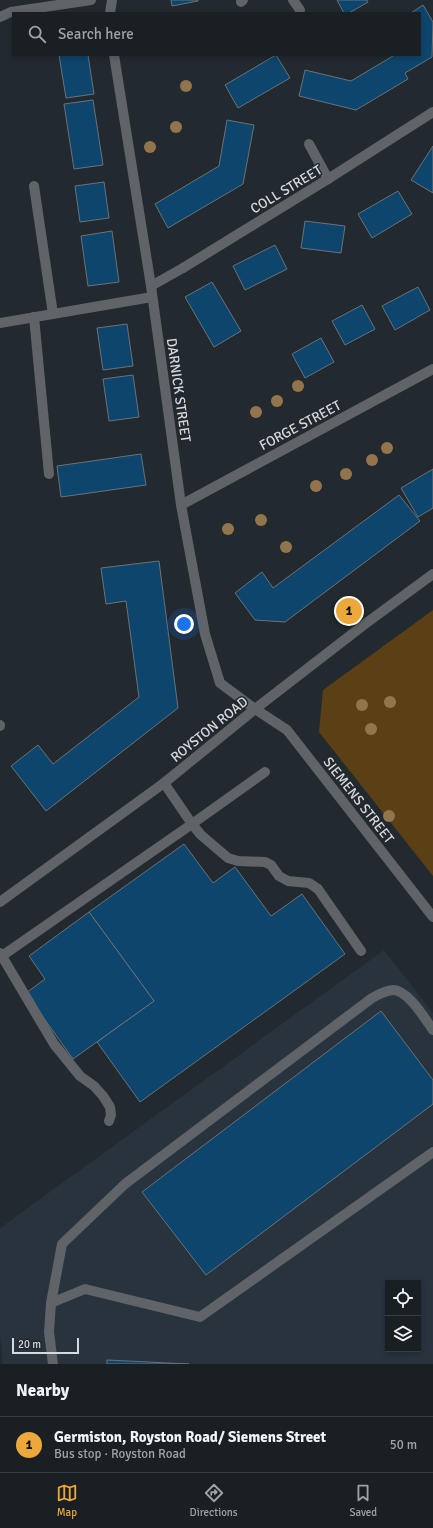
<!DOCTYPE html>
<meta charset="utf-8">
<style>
:root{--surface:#1a1f23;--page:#272c30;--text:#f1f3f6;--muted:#9fa2a6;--line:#383d41;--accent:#eda83b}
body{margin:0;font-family:Signika,sans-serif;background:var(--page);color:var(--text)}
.controls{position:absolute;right:12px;bottom:12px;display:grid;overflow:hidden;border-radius:0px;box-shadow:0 2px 6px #0003}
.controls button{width:36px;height:36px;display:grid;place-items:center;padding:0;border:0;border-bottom:1px solid var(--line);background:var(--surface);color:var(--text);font:20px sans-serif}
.scale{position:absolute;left:12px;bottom:10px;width:67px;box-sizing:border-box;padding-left:4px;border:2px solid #d5dadf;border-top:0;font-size:11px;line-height:14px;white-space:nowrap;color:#d5dadf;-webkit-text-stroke:3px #22292f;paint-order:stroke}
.you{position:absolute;left:184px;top:624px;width:14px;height:14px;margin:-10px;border:3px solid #fff;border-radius:50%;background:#1a73e8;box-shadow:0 0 0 6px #1a73e833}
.badge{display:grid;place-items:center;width:26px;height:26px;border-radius:50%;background:var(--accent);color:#111;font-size:13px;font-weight:700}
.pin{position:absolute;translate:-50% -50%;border:2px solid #fff;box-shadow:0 1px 4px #0006}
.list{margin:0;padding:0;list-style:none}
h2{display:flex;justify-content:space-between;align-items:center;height:52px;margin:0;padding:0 16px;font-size:17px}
h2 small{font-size:13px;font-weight:400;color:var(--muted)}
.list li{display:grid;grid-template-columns:26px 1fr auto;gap:12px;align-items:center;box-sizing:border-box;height:56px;padding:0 16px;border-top:1px solid var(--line)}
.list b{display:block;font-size:15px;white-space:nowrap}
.list p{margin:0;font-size:13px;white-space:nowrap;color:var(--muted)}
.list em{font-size:13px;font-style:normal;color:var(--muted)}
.icon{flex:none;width:22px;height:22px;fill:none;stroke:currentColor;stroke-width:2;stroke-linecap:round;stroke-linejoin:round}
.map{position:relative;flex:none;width:433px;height:1364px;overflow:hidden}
.search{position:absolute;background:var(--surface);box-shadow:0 2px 6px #0003;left:12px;right:12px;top:12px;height:44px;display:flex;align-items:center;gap:10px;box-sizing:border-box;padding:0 14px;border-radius:0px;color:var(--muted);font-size:15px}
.sheet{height:108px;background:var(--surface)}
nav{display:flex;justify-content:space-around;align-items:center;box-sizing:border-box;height:56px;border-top:1px solid var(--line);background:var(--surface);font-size:11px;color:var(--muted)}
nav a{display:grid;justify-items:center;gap:2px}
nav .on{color:var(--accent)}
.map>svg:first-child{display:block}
</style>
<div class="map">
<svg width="433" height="1364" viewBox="0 0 433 1364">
<rect width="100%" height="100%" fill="#22292f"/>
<path fill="#28333e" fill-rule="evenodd" d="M384 950 433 1013V1364H3L0 1335V1228ZM388 1283H418V1349H388Z"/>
<path fill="#5b4016" d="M433 610V876L319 732 323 690Z"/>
<g fill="#0d456d" stroke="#69727a">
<path d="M171 0H198V1L172 6Z"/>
<path d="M337 0H367L368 2 349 13H344Z"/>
<path d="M423 5 433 22 432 57 405 73 408 79 356 110 299 96 305 70 351 81 393 56 392 55H420V13H411Z"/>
<path d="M59 55H88L94 94 66 98Z"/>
<path d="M276 55 290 78 238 108 225 85Z"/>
<path d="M93 100 103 165 74 169 64 104Z"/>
<path d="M227 120 254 125 243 184 168 228 155 204 219 166Z"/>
<path d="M433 146V193L411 180Z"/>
<path d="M104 182 109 218 80 222 75 186Z"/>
<path d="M398 191 412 214 372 238 358 214Z"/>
<path d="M305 221 345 226 341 253 301 248Z"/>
<path d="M112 231 119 282 88 286 81 236Z"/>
<path d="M275 245 287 269 245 290 233 266Z"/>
<path d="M212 282 241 331 214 347 185 297Z"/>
<path d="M418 287 430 310 395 330 382 306Z"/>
<path d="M362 305 375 329 345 345 332 321Z"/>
<path d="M127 324 133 366 103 370 97 328Z"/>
<path d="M321 338 334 362 305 378 292 354Z"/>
<path d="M133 375 139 417 109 421 103 379Z"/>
<path d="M141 454 146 485 61 497 57 466Z"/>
<path d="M433 469V508L418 517 401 488Z"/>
<path d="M399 495 420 521 285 622 255 620 235 593 262 572 273 588Z"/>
<path d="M159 561 178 708 46 811 11 766 38 745 53 764 139 697 126 601 106 604 101 568Z"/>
<path d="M184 844 213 883 235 867 271 916 302 894 345 954 140 1102 97 1042 154 1001 89 912Z"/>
<path d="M89 912 154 1001 73 1059 26 993 45 979 29 956Z"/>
<path d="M381 1011 433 1080V1104L206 1275 142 1192Z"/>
<path d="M107 1360 189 1364H107Z"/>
</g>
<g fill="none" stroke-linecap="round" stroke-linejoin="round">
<g stroke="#606367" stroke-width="10">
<path d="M34 186 53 314"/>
<path d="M34 317 49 474"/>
<path d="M164 783 192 824 265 772"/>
<path d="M0 953 54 1044 80 1076 94 1086 103 1096 110 1107 111 1115 109 1121"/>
<path d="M2 956 192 824 201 835 228 858 238 861 265 862 271 865 279 876 288 881 309 883 318 889 361 951"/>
<path d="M51 1303 62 1244 125 1184 372 998C379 994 385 991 393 990 408 990 425 1019 433 1030"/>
<path d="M53 1364 49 1332 51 1303 85 1289 200 1317 433 1152"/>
</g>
<path stroke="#606367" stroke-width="10" d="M151 286 183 268"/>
<g stroke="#606367" stroke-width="10">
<path d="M293 0 300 10"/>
<path d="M241 2 243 0"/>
<path d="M110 13 112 0"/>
<path d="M0 17 11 12 91 0"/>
<path d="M114 55 151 286 181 505 205 634 220 683 255 709 287 730 433 917"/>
<path d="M309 144 328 179"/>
<path d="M183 268 328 179 433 112"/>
<path d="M0 323 152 297"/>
<path d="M181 505 433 369"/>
<path d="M0 725V726"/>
</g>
<path stroke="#606367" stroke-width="10" d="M0 902 164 783 255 709 365 624 433 574"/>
</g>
<g fill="#92754c">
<circle cx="186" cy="86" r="6"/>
<circle cx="176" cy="127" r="6"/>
<circle cx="150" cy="147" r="6"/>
<circle cx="298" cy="386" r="6"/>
<circle cx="277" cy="401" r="6"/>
<circle cx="256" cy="412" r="6"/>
<circle cx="387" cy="448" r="6"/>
<circle cx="372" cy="460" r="6"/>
<circle cx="346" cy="474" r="6"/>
<circle cx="316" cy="486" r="6"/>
<circle cx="261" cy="520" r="6"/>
<circle cx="228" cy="529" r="6"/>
<circle cx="286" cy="547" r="6"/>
<circle cx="390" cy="702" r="6"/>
<circle cx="362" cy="705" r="6"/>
<circle cx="371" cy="729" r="6"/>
<circle cx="389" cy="816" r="6"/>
</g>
<g text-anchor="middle" stroke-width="3" stroke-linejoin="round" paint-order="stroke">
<g font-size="14" fill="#d5dadf" stroke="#22292f">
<text transform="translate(286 189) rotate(-31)" y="5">COLL STREET</text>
<text transform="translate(179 390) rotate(82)" y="5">DARNICK STREET</text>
<text transform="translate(300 425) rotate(-28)" y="5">FORGE STREET</text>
<text transform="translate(209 729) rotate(-39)" y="5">ROYSTON ROAD</text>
<text transform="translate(359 800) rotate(52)" y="5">SIEMENS STREET</text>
</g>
</g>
</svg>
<div class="controls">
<button><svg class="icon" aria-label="locate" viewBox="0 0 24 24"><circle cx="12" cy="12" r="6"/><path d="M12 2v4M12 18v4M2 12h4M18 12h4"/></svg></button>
<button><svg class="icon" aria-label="layers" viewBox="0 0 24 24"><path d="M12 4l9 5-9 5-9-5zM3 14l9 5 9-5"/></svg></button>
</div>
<div class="scale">20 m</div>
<div class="you"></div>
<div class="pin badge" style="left:349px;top:611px">1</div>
<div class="search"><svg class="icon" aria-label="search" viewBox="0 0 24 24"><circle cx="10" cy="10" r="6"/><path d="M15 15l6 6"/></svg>Search here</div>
</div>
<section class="sheet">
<h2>Nearby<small></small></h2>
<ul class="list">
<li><span class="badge">1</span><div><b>Germiston, Royston Road/ Siemens Street</b><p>Bus stop · Royston Road</p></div><em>50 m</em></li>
</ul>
</section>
<nav>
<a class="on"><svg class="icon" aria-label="map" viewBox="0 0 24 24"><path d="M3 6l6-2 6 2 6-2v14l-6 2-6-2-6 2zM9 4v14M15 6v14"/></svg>Map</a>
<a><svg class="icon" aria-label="directions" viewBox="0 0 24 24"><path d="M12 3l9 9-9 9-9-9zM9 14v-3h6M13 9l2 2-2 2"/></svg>Directions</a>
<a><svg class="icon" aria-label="saved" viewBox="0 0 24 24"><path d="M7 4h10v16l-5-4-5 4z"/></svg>Saved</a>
</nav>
